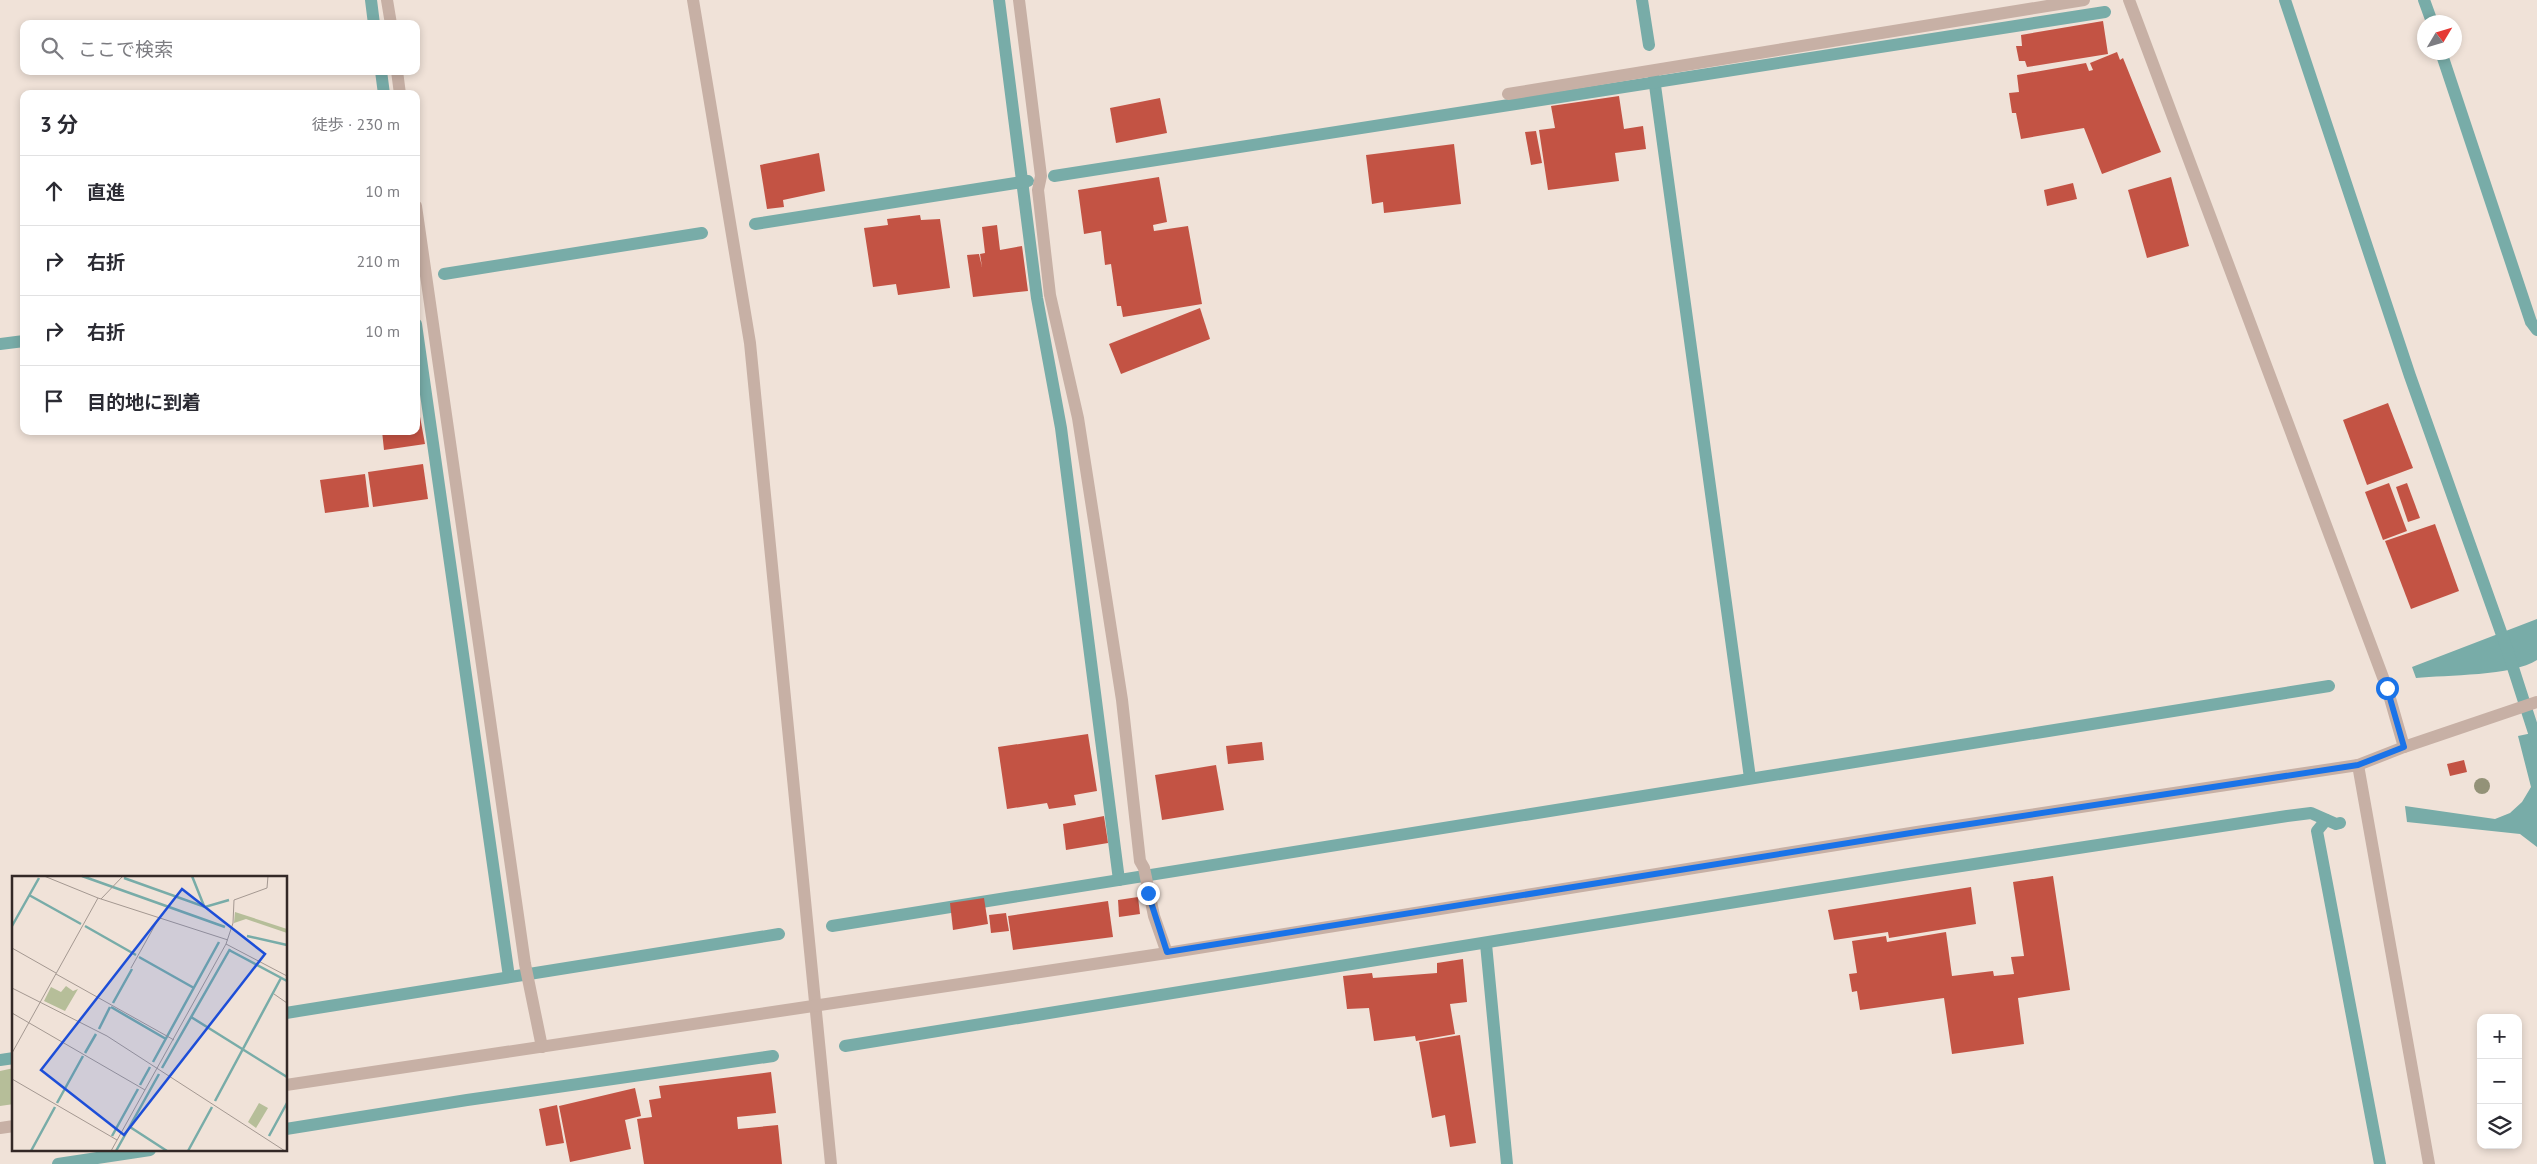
<!DOCTYPE html>
<html lang="ja">
<meta charset="utf-8">
<style>
:root{--surface:#fff;--page:#f7f7f7;--text:#2b2b33;--muted:#7c7c81;--line:#e1e1e2}
body{margin:0;font-family:"PT Sans","Noto Sans JP",sans-serif;background:var(--page);color:var(--text)}
.controls{position:absolute;right:15px;bottom:15px;display:grid;overflow:hidden;border-radius:10px;box-shadow:0 2px 8px #0003}
.controls button{width:45px;height:45px;display:grid;place-items:center;padding:0;border:0;border-bottom:1px solid var(--line);background:var(--surface);color:var(--text);font:25px sans-serif}
.compass{position:absolute;left:2417px;top:15px;width:45px;height:45px;border-radius:50%;background:var(--surface);box-shadow:0 2px 8px #0003;rotate:52deg}
.stop{position:absolute;width:15px;height:15px;margin:-11px;border:4px solid #1a73e8;border-radius:50%;background:#fff}
.stop.end{background:#1a73e8;border-color:#fff;box-shadow:0 1px 5px #0008}
.list{margin:0;padding:0;list-style:none}
h2{display:flex;justify-content:space-between;align-items:center;height:65px;margin:0;padding:0 20px;font-size:21px}
h2 small{font-size:16px;font-weight:400;color:var(--muted)}
.list li{display:grid;grid-template-columns:32px 1fr auto;gap:15px;align-items:center;box-sizing:border-box;height:70px;padding:0 20px;border-top:1px solid var(--line)}
.list b{display:block;font-size:19px;white-space:nowrap}
.list em{font-size:16px;font-style:normal;color:var(--muted)}
.icon{flex:none;width:28px;height:28px;fill:none;stroke:currentColor;stroke-width:2;stroke-linecap:round;stroke-linejoin:round}
.map{position:relative;flex:none;width:2537px;height:1164px;overflow:hidden}
.search{position:absolute;background:var(--surface);box-shadow:0 2px 8px #0003;left:20px;top:20px;width:400px;height:55px;display:flex;align-items:center;gap:12px;box-sizing:border-box;padding:0 18px;border-radius:10px;color:var(--muted);font-size:19px}
.panel{position:absolute;background:var(--surface);box-shadow:0 2px 8px #0003;left:20px;top:90px;width:400px;height:345px;border-radius:10px}
.map>svg:first-child{display:block}
</style>
<div class="map">
<svg width="2537" height="1164" viewBox="0 0 2537 1164">
<rect width="100%" height="100%" fill="#f0e2d8"/>
<path fill="#b6be99" d="M14 1068V1104L0 1106V1071Z"/>
<g fill="#78aca8">
<path d="M2537 619V660C2513 676 2446 675 2416 678L2412 667Z"/>
<path d="M2537 732V847L2520 834 2407 822 2405 806 2495 819 2510 813 2522 802 2531 787 2518 736Z"/>
</g>
<g fill="none" stroke-linecap="round" stroke-linejoin="round">
<g stroke="#78aca8" stroke-width="12">
<path d="M371 0 374 24"/>
<path d="M999 0 1037 298 1061 428 1119 880"/>
<path d="M1642 0 1649 45"/>
<path d="M2285 0 2410 376 2507 649 2537 742"/>
<path d="M2424 0 2432 22"/>
<path d="M2441 52 2531 322 2537 330"/>
<path d="M381 71 384 94"/>
<path d="M1654 78 1750 778"/>
<path d="M1054 176 2105 12"/>
<path d="M755 224 1028 181"/>
<path d="M444 274 702 233"/>
<path d="M416 324 509 977"/>
<path d="M0 344 24 341"/>
<path d="M2326 820 2317 831 2380 1164"/>
<path d="M832 926 2329 686"/>
<path d="M1486 944 1507 1164"/>
<path d="M286 1013 779 934"/>
<path d="M845 1046 1909 874 2287 816 2311 813 2336 824 2340 823"/>
<path d="M0 1060 14 1058"/>
<path d="M286 1129 467 1100 773 1056"/>
<path d="M58 1164 150 1150"/>
</g>
</g>
<g fill="#c35344">
<path d="M2103 21 2108 54 2027 67 2025 61H2019L2016 46H2022L2021 35Z"/>
<path d="M2117 52 2120 60 2123 58 2161 152 2102 174 2084 128 2021 139 2016 113H2012L2009 93 2019 92 2017 75 2086 63 2089 71 2093 70 2090 63Z"/>
<path d="M1619 96 1624 129 1643 126 1646 149 1615 153 1619 181 1548 190 1539 130 1555 128 1551 106Z"/>
<path d="M1160 98 1167 133 1116 143 1110 108Z"/>
<path d="M1536 131 1542 163 1531 165 1525 132Z"/>
<path d="M1454 144 1461 204 1384 213 1383 202 1372 204 1366 155Z"/>
<path d="M819 153 825 191 783 200 784 207 767 209 760 165Z"/>
<path d="M1159 177 1167 222 1153 225 1154 231 1188 226 1202 304 1123 317 1121 306H1117L1111 264 1105 265 1101 231 1084 234 1078 190Z"/>
<path d="M2171 177 2189 246 2147 258 2128 190Z"/>
<path d="M2073 183 2077 199 2047 206 2044 190Z"/>
<path d="M920 215 921 220 940 219 950 288 898 295 896 284 873 287 864 228 888 225 887 219Z"/>
<path d="M997 225 1000 250 1022 246 1028 291 973 297 967 255 979 254 982 267 980 254 985 253 982 227Z"/>
<path d="M1200 308 1210 339 1121 374 1109 344Z"/>
<path d="M416 395 425 444 384 450 382 431H416Z"/>
<path d="M2388 403 2413 468 2367 485 2343 420Z"/>
<path d="M423 464 428 499 373 507 368 472Z"/>
<path d="M365 474 369 507 325 513 320 480Z"/>
<path d="M2389 483 2407 531 2383 540 2365 492Z"/>
<path d="M2407 483 2420 518 2408 522 2396 487Z"/>
<path d="M2435 524 2459 591 2411 609 2385 541Z"/>
<path d="M1088 734 1097 791 1074 795 1076 805 1049 809 1047 803 1007 809 998 747Z"/>
<path d="M1262 742 1264 760 1228 764 1226 746Z"/>
<path d="M2464 760 2467 772 2450 776 2447 764Z"/>
<path d="M1216 765 1224 810 1162 820 1155 775Z"/>
<path d="M1104 816 1108 843 1066 850 1063 824Z"/>
<path d="M2053 876 2070 990 2018 998 2024 1044 1952 1054 1944 998 1860 1010 1857 991 1852 992 1849 974 1857 973 1852 941 1886 936 1887 942 1946 932 1952 976 1993 971 1994 976 2014 974 2011 957 2024 956 2013 882Z"/>
<path d="M1971 887 1976 924 1889 938 1888 932 1834 940 1828 910Z"/>
<path d="M1138 897 1140 914 1119 917 1118 900Z"/>
<path d="M984 898 988 924 953 930 950 903Z"/>
<path d="M1108 901 1113 937 1013 950 1008 916Z"/>
<path d="M1006 913 1009 931 991 933 989 915Z"/>
<path d="M1463 959 1467 1002 1450 1004 1455 1034 1416 1041 1415 1036 1374 1041 1369 1008 1347 1009 1343 976 1372 973 1373 978 1437 973V963Z"/>
<path d="M1460 1035 1476 1143 1450 1147 1445 1115 1432 1118 1419 1042Z"/>
<path d="M771 1072 776 1113 737 1117 738 1129 778 1125 782 1164H644L637 1119 652 1117 649 1100 661 1098 659 1086Z"/>
<path d="M635 1088 641 1116 625 1120 631 1149 570 1162 559 1106Z"/>
<path d="M557 1105 564 1143 546 1146 539 1109Z"/>
</g>
<g fill="none" stroke-linecap="round" stroke-linejoin="round">
<g stroke="#c7b0a5" stroke-width="12">
<path d="M387 0 391 24"/>
<path d="M693 0 750 343 831 1164"/>
<path d="M1019 0 1041 176 1038 190 1050 295 1078 418 1093 514 1122 700 1140 861 1144 868 1154 916 1167 953"/>
<path d="M2129 0 2387 688 2404 747"/>
<path d="M397 71 400 94"/>
<path d="M1508 94 2084 0"/>
<path d="M416 206 525 964 542 1047"/>
<path d="M2358 765 2429 1164"/>
<path d="M286 1085 1167 953 1917 832 2358 765 2404 747 2537 702"/>
<path d="M0 1128 14 1126"/>
</g>
</g>
<circle fill="#939278" cx="2482" cy="786" r="8"/>
<g fill="none" stroke-linecap="round" stroke-linejoin="round">
<path stroke="#1a73e8" stroke-width="6" d="M1148 893 1167 952 1917 832 2358 765 2404 747 2387 688"/>
</g>
<g transform="translate(12 876)">
<rect width="275" height="275" fill="#f0e2d8"/>
<path d="M223 36 275 53V57L234 43 222 47ZM54 110 61 115 66 113 53 135 32 125 39 111 49 116ZM247 227 256 232 244 252 236 246Z" fill="#b6be99"/>
<path fill="none" stroke="#78aca8" stroke-width="2.5" d="M70 0 213 51M180 0 192 30M112 2 193 31 217 24M17 19 69 48M0 50 27 2M73 50 124 79M235 60 275 69M217 74 275 105M127 81 182 112M101 127 120 93M99 131 154 163M179 141 275 201M87 153 98 131M73 177 84 158M141 186 207 66M150 192 218 73M128 209 138 191M203 225 269 102M45 227 71 180M118 251 155 275M100 260 126 213M257 260 275 227M19 275 43 231M104 275 147 198M176 275 200 231"/>
<path fill="none" stroke="#a49891" stroke-width="1" d="M32 0 86 22 216 64M89 23 111 0M214 68 275 100M0 72 44 97M119 92 147 42M44 98 162 164M0 112 95 160 273 275M262 118 275 127M0 137 133 214M0 177 86 22M0 203 105 264M99 275 214 68 221 47 222 24 255 12 256 0"/>
<path fill="#1d4ed8" fill-opacity="0.15" stroke="#1d4ed8" stroke-width="2.5" d="M170 13 253 78 112 259 29 194Z"/>
<rect width="275" height="275" fill="none" stroke="#332826" stroke-width="2.5"/>
</g>
</svg>
<div class="controls">
<button>+</button>
<button>−</button>
<button><svg class="icon" aria-label="layers" viewBox="0 0 24 24"><path d="M12 4l9 5-9 5-9-5zM3 14l9 5 9-5"/></svg></button>
</div>
<svg class="compass" viewBox="-18 -18 36 36"><path d="M0-13l5 13h-10z" fill="#e53935"/><path d="M0 13l5-13h-10z" fill="#7c7c81"/></svg>
<div class="stop" style="left:2387px;top:688px"></div>
<div class="stop end" style="left:1148px;top:893px"></div>
<div class="search"><svg class="icon" aria-label="search" viewBox="0 0 24 24"><circle cx="10" cy="10" r="6"/><path d="M15 15l6 6"/></svg>ここで検索</div>
<section class="panel">
<h2>3 分<small>徒歩 · 230 m</small></h2>
<ul class="list">
<li><svg class="icon" aria-label="ahead" viewBox="0 0 24 24"><path d="M12 20V5M6 11l6-6 6 6"/></svg><div><b>直進</b></div><em>10 m</em></li>
<li><svg class="icon" aria-label="right" viewBox="0 0 24 24"><path d="M7 20v-9h11M14 6l5 5-5 5"/></svg><div><b>右折</b></div><em>210 m</em></li>
<li><svg class="icon" aria-label="right" viewBox="0 0 24 24"><path d="M7 20v-9h11M14 6l5 5-5 5"/></svg><div><b>右折</b></div><em>10 m</em></li>
<li><svg class="icon" aria-label="arrive" viewBox="0 0 24 24"><path d="M6 21V4h12l-3 4 3 4H6"/></svg><div><b>目的地に到着</b></div></li>
</ul>
</section>
</div>
